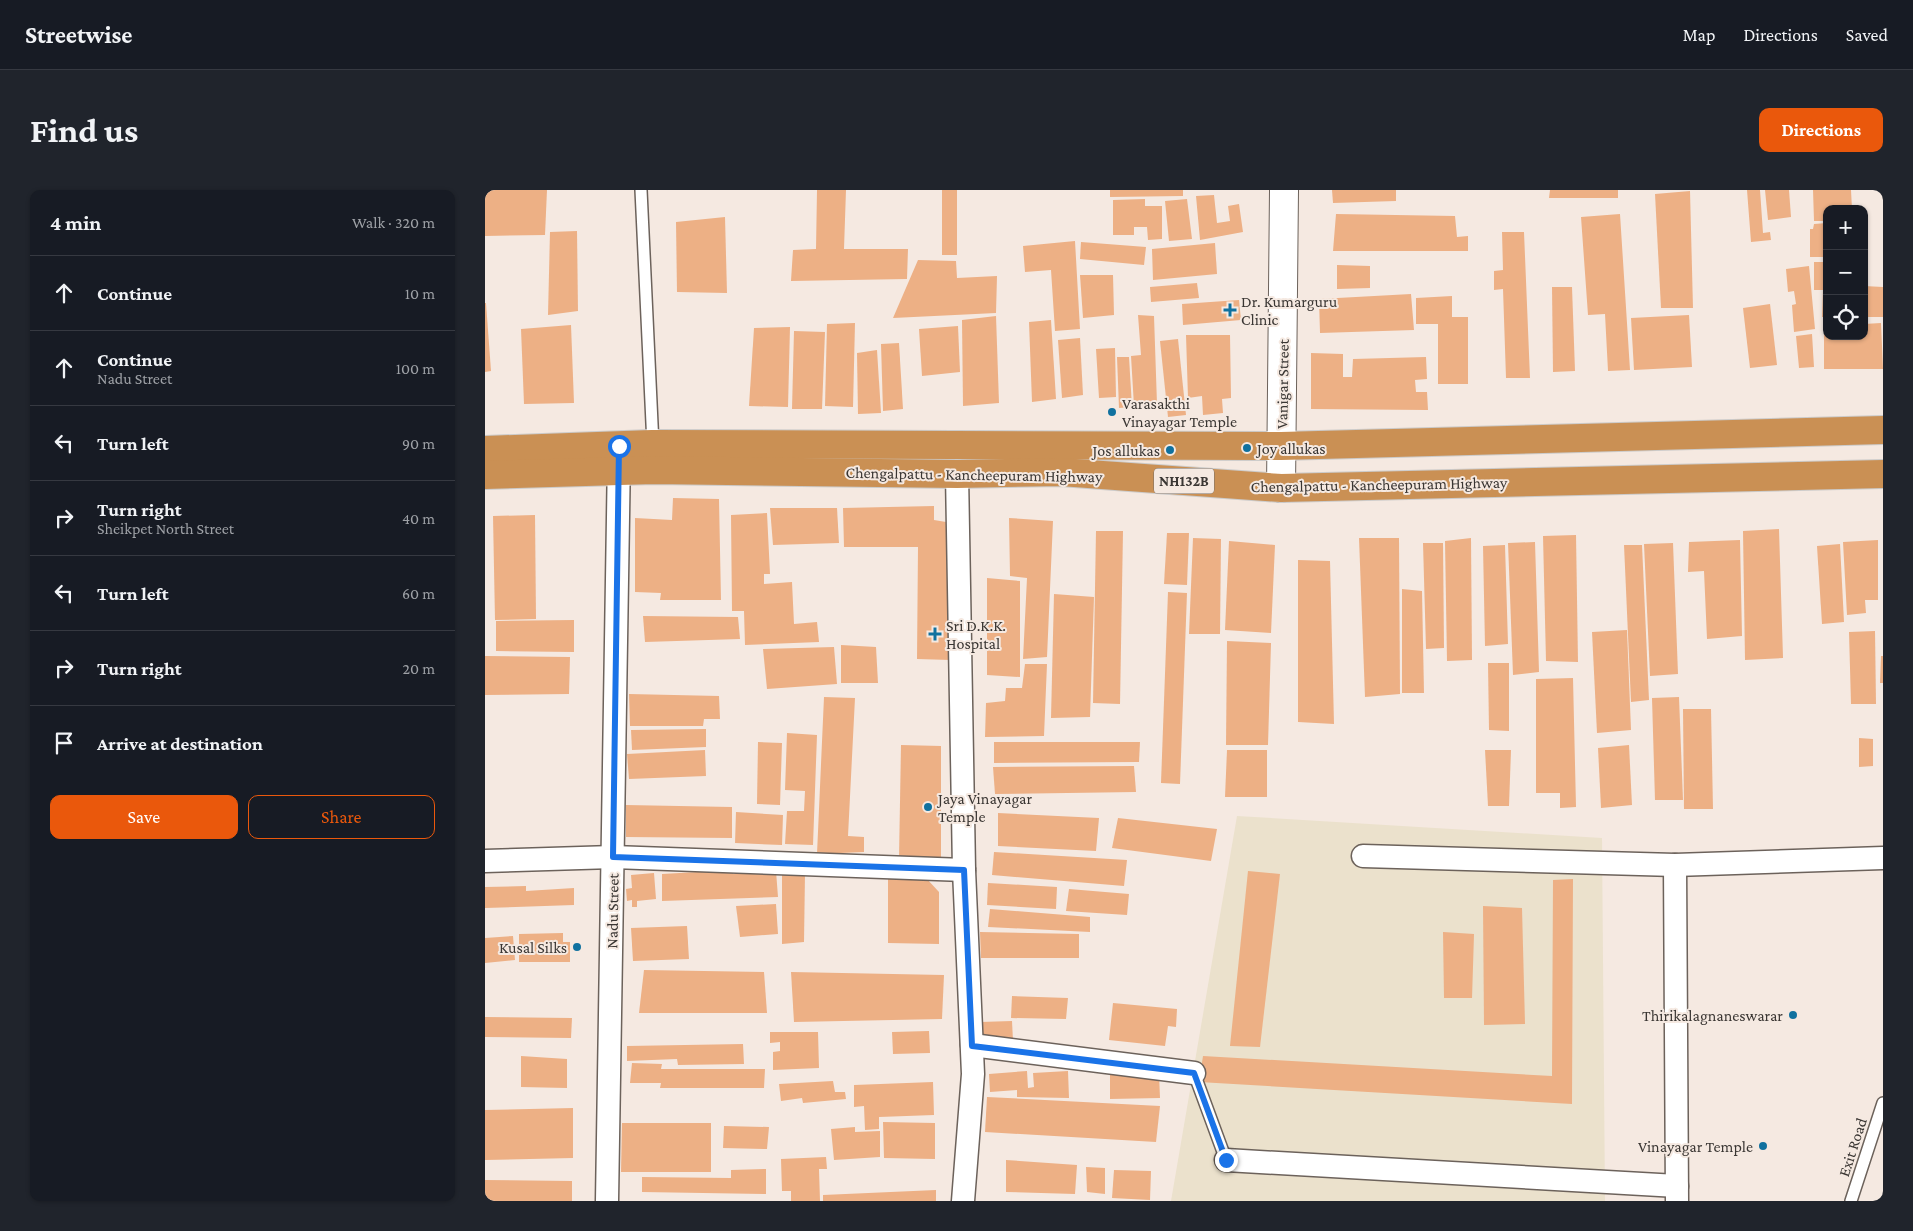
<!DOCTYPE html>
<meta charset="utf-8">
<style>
:root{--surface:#171b24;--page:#20242c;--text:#f1f3f6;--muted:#9ea1a6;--line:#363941;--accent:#ea580c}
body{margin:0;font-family:"Crimson Pro",serif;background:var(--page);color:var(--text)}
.controls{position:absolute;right:15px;top:15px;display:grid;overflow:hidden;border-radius:10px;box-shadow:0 1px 4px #0004}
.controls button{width:45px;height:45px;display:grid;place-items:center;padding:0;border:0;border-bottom:1px solid var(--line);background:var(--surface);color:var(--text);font:25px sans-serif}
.stop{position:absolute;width:15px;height:15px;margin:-11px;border:4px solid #1a73e8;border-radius:50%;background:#fff}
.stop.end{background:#1a73e8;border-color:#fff;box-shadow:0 1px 5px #0008}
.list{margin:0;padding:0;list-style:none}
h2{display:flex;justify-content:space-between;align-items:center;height:65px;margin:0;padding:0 20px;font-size:21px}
h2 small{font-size:16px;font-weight:400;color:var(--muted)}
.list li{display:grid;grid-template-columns:32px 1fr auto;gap:15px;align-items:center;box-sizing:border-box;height:75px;padding:0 20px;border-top:1px solid var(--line)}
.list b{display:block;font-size:19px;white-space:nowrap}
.list p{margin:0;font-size:16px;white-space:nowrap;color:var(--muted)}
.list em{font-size:16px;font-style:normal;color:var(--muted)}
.actions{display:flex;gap:10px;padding:15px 20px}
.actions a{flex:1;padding:11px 0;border:1px solid var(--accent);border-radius:10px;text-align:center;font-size:18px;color:var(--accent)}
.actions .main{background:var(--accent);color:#fff}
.icon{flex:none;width:28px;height:28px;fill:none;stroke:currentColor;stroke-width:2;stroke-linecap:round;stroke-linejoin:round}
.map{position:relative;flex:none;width:1398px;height:1011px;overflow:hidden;border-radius:10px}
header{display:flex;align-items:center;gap:30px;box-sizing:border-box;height:70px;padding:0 25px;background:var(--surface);border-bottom:1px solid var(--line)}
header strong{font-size:24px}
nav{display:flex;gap:28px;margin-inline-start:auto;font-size:18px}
.intro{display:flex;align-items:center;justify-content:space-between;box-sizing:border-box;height:120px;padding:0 30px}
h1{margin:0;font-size:35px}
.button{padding:12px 22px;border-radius:10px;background:var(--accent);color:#fff;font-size:18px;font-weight:700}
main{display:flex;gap:30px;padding:0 30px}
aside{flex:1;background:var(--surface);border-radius:10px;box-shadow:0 1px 4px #0004}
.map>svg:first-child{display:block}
</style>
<header>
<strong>Streetwise</strong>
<nav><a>Map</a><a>Directions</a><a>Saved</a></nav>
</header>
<div class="intro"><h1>Find us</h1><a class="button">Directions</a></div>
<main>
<aside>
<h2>4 min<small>Walk · 320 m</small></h2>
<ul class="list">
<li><svg class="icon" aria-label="ahead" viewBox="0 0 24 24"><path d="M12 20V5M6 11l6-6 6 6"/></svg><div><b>Continue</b></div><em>10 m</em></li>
<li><svg class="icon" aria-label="ahead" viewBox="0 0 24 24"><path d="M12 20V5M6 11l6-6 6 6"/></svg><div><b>Continue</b><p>Nadu Street</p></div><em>100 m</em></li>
<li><svg class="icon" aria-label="left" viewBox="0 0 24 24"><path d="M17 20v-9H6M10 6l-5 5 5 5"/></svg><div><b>Turn left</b></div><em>90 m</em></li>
<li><svg class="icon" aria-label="right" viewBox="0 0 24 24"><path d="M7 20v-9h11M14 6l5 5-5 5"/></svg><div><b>Turn right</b><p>Sheikpet North Street</p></div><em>40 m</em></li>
<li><svg class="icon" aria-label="left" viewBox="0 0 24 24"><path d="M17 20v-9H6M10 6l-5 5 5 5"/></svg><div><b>Turn left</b></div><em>60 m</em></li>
<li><svg class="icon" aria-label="right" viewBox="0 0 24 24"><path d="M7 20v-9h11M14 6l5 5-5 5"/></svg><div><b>Turn right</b></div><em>20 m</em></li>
<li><svg class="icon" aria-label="arrive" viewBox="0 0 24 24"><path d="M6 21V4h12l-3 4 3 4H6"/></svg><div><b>Arrive at destination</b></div></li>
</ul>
<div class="actions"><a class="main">Save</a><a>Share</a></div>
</aside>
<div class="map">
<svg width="1398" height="1011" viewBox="0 0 1398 1011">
<rect width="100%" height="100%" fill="#f5e9e1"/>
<path fill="#ebe1cc" d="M752 626 1117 648 1120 1011H686Z"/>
<g fill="#edb085">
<path d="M0 0H62L60 45 0 46Z"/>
<path d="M332 0H361L359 59H423L422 89 306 91 308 60 331 59Z"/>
<rect x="457" y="0" width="15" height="65"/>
<path d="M625 0H698V6L625 7Z"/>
<path d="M847 0H911V11L848 13Z"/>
<path d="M1065 0H1133V8H1064Z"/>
<path d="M1262 0H1275L1278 43 1285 42 1286 50 1266 52Z"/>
<path d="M1280 0H1304L1306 27 1283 30Z"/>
<path d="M1328 0H1366L1367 19H1342V31H1329Z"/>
<path d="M1205 1 1208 118H1176L1170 4Z"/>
<path d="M729 5 732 33 745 31 743 16 754 14 758 42 715 50 711 6Z"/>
<path d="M660 9V16H677V49L663 50 662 37H649V45H628V10Z"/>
<path d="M702 9 707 49 684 51 680 11Z"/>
<path d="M851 24 970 26 972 47 983 46V61H848Z"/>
<path d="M1135 24 1145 180 1123 181 1120 124 1103 125 1096 27Z"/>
<path d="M240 27 242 103 192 102 191 32Z"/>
<path d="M1342 33V67H1325V39H1328L1329 34Z"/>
<path d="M92 41 93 121 63 125 65 42Z"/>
<path d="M1017 42H1039L1045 188H1021L1018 99 1009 100V81L1018 80Z"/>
<path d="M590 51 595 139 570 141 566 80 540 82 538 56Z"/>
<path d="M596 52 661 57 659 75 595 69Z"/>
<path d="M730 53 732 84 668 90 667 59Z"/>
<path d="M433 70 471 71 472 88 512 86 511 123 408 128Z"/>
<path d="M1329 72H1342V127H1337L1338 100H1329Z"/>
<path d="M852 75 885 76V98L852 99Z"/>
<path d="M1324 76 1330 139 1309 142 1307 115 1311 114 1309 101 1303 102 1301 79Z"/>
<path d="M595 85H628L629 125 598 128Z"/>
<path d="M712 93 714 108 666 112 665 97Z"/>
<path d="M1379 96 1398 97V127H1379Z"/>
<path d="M1067 97H1087L1090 181 1068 182Z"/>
<path d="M926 104 929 140 835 143 834 109Z"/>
<path d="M967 106V127H983V194H953V134H931V108Z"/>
<path d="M754 110 756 130 698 135 697 114Z"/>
<path d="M0 113H1L6 181 0 182Z"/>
<path d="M1285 114 1292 175 1265 178 1258 118Z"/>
<path d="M653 125 669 126 672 214 649 216 646 166 656 165Z"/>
<path d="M1204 125 1207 177 1149 180 1146 128Z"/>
<path d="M511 126 514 213 478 216 477 130Z"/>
<path d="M566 130 571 209 547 212 544 132Z"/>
<path d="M370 133 368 217 340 216 342 134Z"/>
<path d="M1396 133 1398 179H1339V134H1342V146H1379V134Z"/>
<path d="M86 135 89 213 39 214 36 139Z"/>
<path d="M473 136 475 182 437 186 434 139Z"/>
<path d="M305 137 303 217 264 216 269 138Z"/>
<path d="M309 141 340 142 337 219H307Z"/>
<path d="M1327 144 1329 177 1314 178 1311 146Z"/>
<path d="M701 145H745L746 208 737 209 738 223 718 225 717 206 703 208Z"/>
<path d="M595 148 598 205 577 208 573 150Z"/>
<path d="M693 149 701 225 683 227 675 151Z"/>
<path d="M414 153 418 219 398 221 396 154Z"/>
<path d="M630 158 631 207 614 208 611 159Z"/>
<path d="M392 160 396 223 373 224 372 163Z"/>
<path d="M826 163 858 164V187H867L868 169 941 167 942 189 930 190 931 202H942L943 220 826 219Z"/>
<path d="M632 167H644L647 217 634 218Z"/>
<path d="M188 308 234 309 236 410H175L176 403 150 402V328L187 330Z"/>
<path d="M449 316V330L461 332 466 470 432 469 433 357H359L358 318Z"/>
<path d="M285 318H352L354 353 288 355Z"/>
<path d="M282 323 285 384H279V394L307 392 309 434 332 432 334 452 260 455 259 421H247L246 325Z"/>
<path d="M50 325 51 429 10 430 8 326Z"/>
<path d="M524 328 568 331 562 467 538 469 542 388 525 386Z"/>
<path d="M1294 339 1298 468 1260 470 1258 341Z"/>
<path d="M611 341H638L635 514 608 513Z"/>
<path d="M682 343H704L702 395 679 394Z"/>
<path d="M1091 345 1093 472 1061 471 1058 346Z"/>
<path d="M708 348 736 349 735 444H704Z"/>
<path d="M874 348H914L915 504 880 507Z"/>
<path d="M986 348 987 470 962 471 960 351Z"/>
<path d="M1255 350 1257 446 1222 449 1219 381 1203 382 1204 352Z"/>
<path d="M1393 350V410H1380L1381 423 1362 425 1358 352Z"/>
<path d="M744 351 790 355 786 443 740 440Z"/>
<path d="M1050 352 1054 482 1028 485 1023 353Z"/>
<path d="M938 353H958L959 458 941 459Z"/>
<path d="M1188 353 1193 484 1165 486 1159 354Z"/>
<path d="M1355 354 1359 432 1337 434 1332 356Z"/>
<path d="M1020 355 1023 454 1000 456 998 356Z"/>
<path d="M1139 355H1157L1164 510 1146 512Z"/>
<path d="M813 370 845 371 849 534 813 532Z"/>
<path d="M502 388 535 391V487L502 485Z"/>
<path d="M917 399 937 401 939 503H917Z"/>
<path d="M683 402 702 403 695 594 676 593Z"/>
<path d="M569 404 609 407 605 527 566 528Z"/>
<path d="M158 426 253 427 255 449 160 452Z"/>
<path d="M89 430V462L11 461V431Z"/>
<path d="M1142 440 1146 540 1112 543 1107 442Z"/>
<path d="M1390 441 1391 514H1366L1364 442Z"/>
<path d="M742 451 786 453 783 555H741Z"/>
<path d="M356 455 391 457 393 493H356Z"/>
<path d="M349 457 352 494 282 499 278 459Z"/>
<path d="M0 466 85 467 84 504 0 505Z"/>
<path d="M1396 466H1398V493H1395Z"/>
<path d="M1003 473H1024V541L1004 540Z"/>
<path d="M540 474H562L559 546 500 547 501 513 520 511 521 498H537Z"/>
<path d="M1088 488 1091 617 1075 618V603H1051V489Z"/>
<path d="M144 504 234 506 235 529H219L218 536H145Z"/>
<path d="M339 507 370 508 363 646 379 647V662L332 664Z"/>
<path d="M1194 507 1198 610H1170L1167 508Z"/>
<path d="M1198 519H1226L1228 619H1199Z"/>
<path d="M221 539V557L147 560 146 540Z"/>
<path d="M302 543 332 545 328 655 300 654 302 621H319L320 601 300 600Z"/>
<path d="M1374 548 1388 549V576L1374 577Z"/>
<path d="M273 552 297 553 295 615 272 614Z"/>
<path d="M509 552H655L654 572 509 573Z"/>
<path d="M416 555 456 556V667L414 669Z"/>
<path d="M1144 555 1147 615 1116 618 1113 558Z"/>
<path d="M220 560 221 586 144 589 142 564Z"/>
<path d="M742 560H782V607H740Z"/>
<path d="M1000 560H1026L1024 616H1003Z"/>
<path d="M649 576 651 602 510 604 508 577Z"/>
<path d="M141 615 247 617V648L141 647Z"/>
<path d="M251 622 298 625 297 655 250 653Z"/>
<path d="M513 623 614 628 611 661 513 656Z"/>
<path d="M633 628 732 639 726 671 627 658Z"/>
<path d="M509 662 642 670 639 696 507 685Z"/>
<path d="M248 680V684L291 681 293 707 177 711V684Z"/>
<path d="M763 681 795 684 775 857 745 856Z"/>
<path d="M169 683 171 709 152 711V717H147V710L142 711 141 699 147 698 146 685Z"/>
<path d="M320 683 319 752 297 754V684Z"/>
<path d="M441 688 454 702V754L403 753V689Z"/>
<path d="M1088 689 1087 914 714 892 718 866 1067 886 1068 690Z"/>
<path d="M503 693 572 697 571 719 502 715Z"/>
<path d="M41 696V701L89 698V715L0 718V697Z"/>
<path d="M584 699 644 704 642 725 581 721Z"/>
<path d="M291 714 293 744 255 747 251 716Z"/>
<path d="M998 716 1037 718 1040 834 999 835Z"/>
<path d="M505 719 605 727V742L503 737Z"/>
<path d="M202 736 204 769 148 771 146 738Z"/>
<path d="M495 742 594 744V768H496Z"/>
<path d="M958 742 989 744 987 808H959Z"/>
<path d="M78 743V752H85V772H34V744Z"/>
<path d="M28 746 30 770 0 773V748Z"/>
<path d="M159 780 279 782 282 823H154Z"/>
<path d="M306 782 459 785 457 829 309 832Z"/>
<path d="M527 806 583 808 581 829 526 828Z"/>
<path d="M628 813 692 819 691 837 683 836 680 856 624 850Z"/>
<path d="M0 827 87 828 86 848 0 847Z"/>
<path d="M527 831 528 851H496L495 832Z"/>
<path d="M444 841 445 863 408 864 407 842Z"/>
<path d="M285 842H333L334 878 288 880V862L295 861V852L285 853Z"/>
<path d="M258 854 259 874 193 875 192 869 142 871V856Z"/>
<path d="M36 866 82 869V898L36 897Z"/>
<path d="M147 873 177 874 176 879H280L279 898H175L176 893H145Z"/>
<path d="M542 881 543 898 549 897 548 883 583 881 584 908 532 907V900L505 902 504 884Z"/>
<path d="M674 884 675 908 625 909V885Z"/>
<path d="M348 891 350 902H360L361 909 318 913 317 908 296 911 294 894Z"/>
<path d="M448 892 449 925 394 927V939L380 940 379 916 369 917V895Z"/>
<path d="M502 907 675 916 671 952 500 942Z"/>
<path d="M88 918V968L0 970V920Z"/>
<path d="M398 932 450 933V969L399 968Z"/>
<path d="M137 933H226V982H136Z"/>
<path d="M239 936 284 937 282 959 238 958Z"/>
<path d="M370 937V942L395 941V967L349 970 346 939Z"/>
<path d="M341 967 342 979H334L335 1011H306V1001H297L296 969Z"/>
<path d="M521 970 592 975 590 1004 521 1002Z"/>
<path d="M601 977 620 978V1004L602 1002Z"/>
<path d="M281 979V1004L157 1002V987L246 988V980Z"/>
<path d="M629 980 666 981 665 1010 627 1008Z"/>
<path d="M0 990 87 991V1011H0Z"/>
<path d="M451 1000V1011H338V1005Z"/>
</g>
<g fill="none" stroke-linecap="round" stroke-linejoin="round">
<defs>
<g id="service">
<path d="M156 0 168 255"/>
<path d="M709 883 741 970"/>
<path d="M1366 1011 1398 913"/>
</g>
<g id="minor">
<path d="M472 284 479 680 488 884 478 1011"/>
<path d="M878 666 1190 675 1398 668"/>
<path d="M0 671 128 667 479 680"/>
<path d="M1190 675 1192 1010"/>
<path d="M487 855 709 883"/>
<path d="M741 970 1192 996"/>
<path d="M122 1011 134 265"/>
</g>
<path id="secondary" d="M796 298 799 0"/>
<g id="trunk">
<path d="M0 260 167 254 796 256 1398 240"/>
<path d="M0 285 169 280 472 284 576 282 796 298 1398 284"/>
</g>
</defs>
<use href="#service" stroke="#6c625b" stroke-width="14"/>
<use href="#minor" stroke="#6c625b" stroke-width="25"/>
<use href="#secondary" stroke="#6c625b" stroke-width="30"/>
<use href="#trunk" stroke="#cccbca" stroke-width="30"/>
<use href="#service" stroke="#fff" stroke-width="11"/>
<use href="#minor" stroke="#fff" stroke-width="22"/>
<use href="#secondary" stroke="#fff" stroke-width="28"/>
<use href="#trunk" stroke="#ca9054" stroke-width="28"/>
</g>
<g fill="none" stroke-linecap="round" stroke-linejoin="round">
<path stroke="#1a73e8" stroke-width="6" d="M134 256 128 667 479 680 487 856 709 883 741 970"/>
</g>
<g fill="#10719f" stroke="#f5e9e1" stroke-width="2">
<path d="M742.5 112.5h5v5h5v5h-5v5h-5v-5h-5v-5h5z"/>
<circle cx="627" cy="222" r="5"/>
<circle cx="762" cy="258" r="5"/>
<circle cx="685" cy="260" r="5"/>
<path d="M447.5 436.5h5v5h5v5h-5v5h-5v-5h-5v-5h5z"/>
<circle cx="443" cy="617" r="5"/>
<circle cx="92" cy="757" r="5"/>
<circle cx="1308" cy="825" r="5"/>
<circle cx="1278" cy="956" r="5"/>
</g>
<g text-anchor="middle" stroke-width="4" stroke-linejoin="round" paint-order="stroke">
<rect fill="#f5e9e1" stroke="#726c67" stroke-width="1" x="669" y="278.5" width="60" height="25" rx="4"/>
<g font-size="15" font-weight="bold" fill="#3a3633">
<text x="699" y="296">NH132B</text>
</g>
<g font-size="16" fill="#3a3633" stroke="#f5e9e1" text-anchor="start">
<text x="756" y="117">Dr. Kumarguru<tspan x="756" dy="18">Clinic</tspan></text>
<text x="637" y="219">Varasakthi<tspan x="637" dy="18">Vinayagar Temple</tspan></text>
<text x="772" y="264">Joy allukas</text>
<text x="675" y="266" text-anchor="end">Jos allukas</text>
<text x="461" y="441">Sri D.K.K.<tspan x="461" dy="18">Hospital</tspan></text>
<text x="453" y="614">Jaya Vinayagar<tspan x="453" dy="18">Temple</tspan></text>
<text x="82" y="763" text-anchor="end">Kusal Silks</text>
<text x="1298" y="831" text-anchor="end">Thirikalagnaneswarar</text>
<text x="1268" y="962" text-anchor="end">Vinayagar Temple</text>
</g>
<g font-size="16" fill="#3a3633" stroke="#f5e9e1">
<text transform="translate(797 194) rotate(-89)" y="6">Vanigar Street</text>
<text transform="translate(489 284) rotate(1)" y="6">Chengalpattu - Kancheepuram Highway</text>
<text transform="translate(894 294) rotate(-1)" y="6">Chengalpattu - Kancheepuram Highway</text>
<text transform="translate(127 721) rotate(-89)" y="6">Nadu Street</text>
<text transform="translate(1367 957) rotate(-72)" y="6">Exit Road</text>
</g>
</g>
</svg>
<div class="controls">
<button>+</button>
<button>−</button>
<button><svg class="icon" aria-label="locate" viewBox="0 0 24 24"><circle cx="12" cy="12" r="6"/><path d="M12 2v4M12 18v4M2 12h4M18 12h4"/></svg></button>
</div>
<div class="stop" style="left:134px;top:256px"></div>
<div class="stop end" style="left:741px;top:970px"></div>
</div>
</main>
